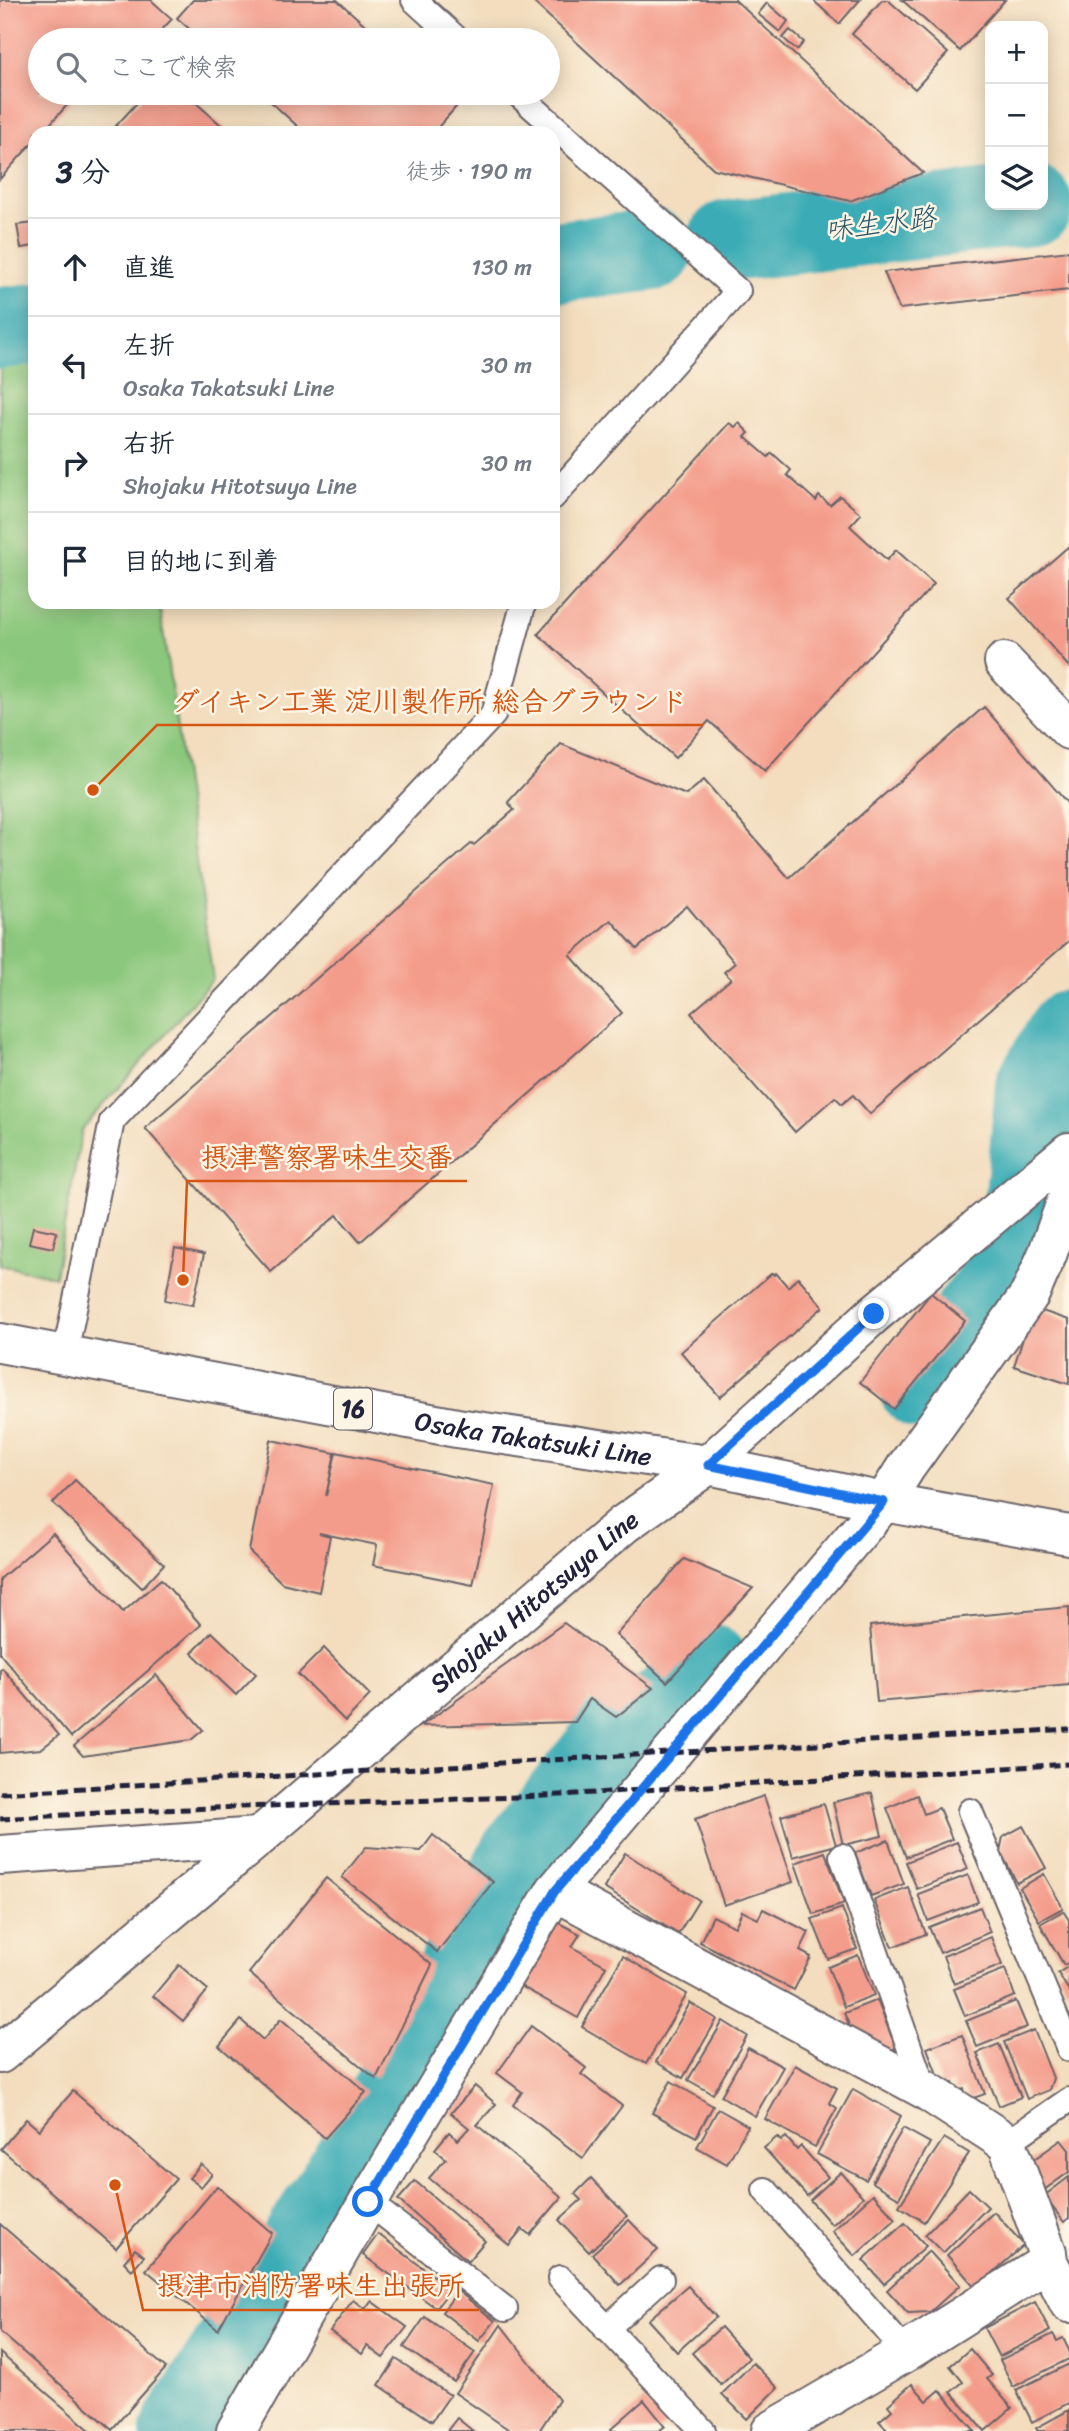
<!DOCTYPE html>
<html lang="ja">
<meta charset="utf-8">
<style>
:root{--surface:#fff;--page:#f2f2f3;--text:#1f2937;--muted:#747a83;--line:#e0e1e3}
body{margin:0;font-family:Sriracha,"Klee One",sans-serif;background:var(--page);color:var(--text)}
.controls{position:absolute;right:21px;top:21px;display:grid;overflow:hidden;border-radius:14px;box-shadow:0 4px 18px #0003}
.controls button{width:63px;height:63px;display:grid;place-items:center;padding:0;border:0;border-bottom:2px solid var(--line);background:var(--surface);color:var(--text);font:35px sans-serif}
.stop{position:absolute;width:21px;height:21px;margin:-16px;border:5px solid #1a73e8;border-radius:50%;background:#fff}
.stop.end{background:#1a73e8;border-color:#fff;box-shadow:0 2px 7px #0008}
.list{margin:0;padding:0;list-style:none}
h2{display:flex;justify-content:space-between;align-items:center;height:91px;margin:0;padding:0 28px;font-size:30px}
h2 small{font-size:23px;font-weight:400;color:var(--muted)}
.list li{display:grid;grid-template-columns:46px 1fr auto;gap:21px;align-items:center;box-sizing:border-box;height:98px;padding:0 28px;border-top:2px solid var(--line)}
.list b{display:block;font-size:26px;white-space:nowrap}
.list p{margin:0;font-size:23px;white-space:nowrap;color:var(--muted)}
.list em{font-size:23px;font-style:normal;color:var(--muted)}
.icon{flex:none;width:38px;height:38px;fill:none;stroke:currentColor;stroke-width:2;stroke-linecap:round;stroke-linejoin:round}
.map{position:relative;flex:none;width:1069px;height:2431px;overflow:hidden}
.search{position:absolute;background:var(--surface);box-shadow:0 4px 18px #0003;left:28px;top:28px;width:532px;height:77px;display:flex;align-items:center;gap:18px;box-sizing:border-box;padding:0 24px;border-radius:38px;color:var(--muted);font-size:26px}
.panel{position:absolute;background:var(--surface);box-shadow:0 4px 18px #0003;left:28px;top:126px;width:532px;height:483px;border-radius:21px}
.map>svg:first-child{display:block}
</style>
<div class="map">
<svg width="1069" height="2431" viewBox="0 0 1069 2431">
<rect width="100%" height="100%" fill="#fcf5e5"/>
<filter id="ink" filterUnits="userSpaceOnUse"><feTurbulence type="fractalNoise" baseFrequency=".0143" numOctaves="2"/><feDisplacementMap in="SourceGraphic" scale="14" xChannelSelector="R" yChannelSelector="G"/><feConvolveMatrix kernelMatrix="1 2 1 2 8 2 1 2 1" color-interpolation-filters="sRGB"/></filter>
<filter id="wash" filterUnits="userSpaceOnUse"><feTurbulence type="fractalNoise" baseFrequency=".00686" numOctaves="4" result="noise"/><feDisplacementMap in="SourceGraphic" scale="28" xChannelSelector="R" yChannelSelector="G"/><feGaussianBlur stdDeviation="1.57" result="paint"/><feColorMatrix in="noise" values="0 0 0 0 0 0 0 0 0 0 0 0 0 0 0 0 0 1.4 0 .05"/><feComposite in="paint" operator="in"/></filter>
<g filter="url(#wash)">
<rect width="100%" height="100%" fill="#f3ddbe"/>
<path fill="#8bc77c" stroke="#56745c" stroke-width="2" d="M35 349V602H159L213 979 82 1130 55 1277 0 1265V352Z"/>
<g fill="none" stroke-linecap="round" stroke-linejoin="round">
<g stroke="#3bacb5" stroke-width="82">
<path d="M728 241 1032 205"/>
<path d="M553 262 653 250"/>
<path d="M0 328 35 324"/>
<path d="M920 1388 996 1286 1023 1230 1036 1086 1069 1031"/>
<path d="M181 2431 359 2153 521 1854 618 1732 671 1703 708 1664"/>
</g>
</g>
<g id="blocks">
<g fill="#f49c8b">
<path d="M2 0H151L172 19 152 40H40V93H78L42 133H35V140L0 179V2Z"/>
<path d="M193 0H337L382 40H202L177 18Z"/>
<path d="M531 0H735L923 173 850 201 714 169Z"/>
<path d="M813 0H860L839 24Z"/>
<path d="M882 0H888L948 53 915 89 852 34Z"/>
<path d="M902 0H1005L960 51Z"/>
<path d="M767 3 788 21 780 32 758 14Z"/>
<path d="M790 30 804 42 797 50 783 38Z"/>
<path d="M146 93H185L230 133H119L114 128Z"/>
<path d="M261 93H440L456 107 433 133H305Z"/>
<path d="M35 223V246L21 248 17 225Z"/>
<path d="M1069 251V290L899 309 884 272Z"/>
<path d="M729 423 735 427 739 423 749 433 745 437 768 457 772 453 791 470 787 475 816 501 819 496 830 505 840 496 861 514 850 526 887 560 896 550 934 584 765 771 709 721 675 758 538 634Z"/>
<path d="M1069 546V667L1009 598Z"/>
<path d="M984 707 1069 805V941L870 1114 853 1095 842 1104 835 1097 795 1132 691 1013 731 979 724 972 735 963 687 906 637 949 611 920 570 955 622 1013 360 1242 337 1215 271 1272 145 1128 472 843 474 845 514 810 508 802 561 744 686 795 704 780 789 878Z"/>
<path d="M33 1227 57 1232 53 1248 29 1243Z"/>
<path d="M175 1248 204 1254 193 1305 165 1300Z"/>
<path d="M772 1273 774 1275 776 1273 788 1287 798 1277 823 1307 720 1397 681 1352Z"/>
<path d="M931 1293 965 1321 894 1409 860 1382Z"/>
<path d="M1033 1308 1069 1320V1384L1014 1366Z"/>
<path d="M271 1440 335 1453 326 1496 336 1452 494 1485 473 1585 373 1565 377 1545 319 1533 330 1536 319 1592 282 1583 249 1551Z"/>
<path d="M75 1480 164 1564 142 1588 53 1503Z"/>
<path d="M53 1533 123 1612 161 1579 201 1625 71 1737 0 1654V1579Z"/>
<path d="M684 1559 753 1588 667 1682 616 1635Z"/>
<path d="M1069 1607V1685L877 1702 870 1626Z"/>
<path d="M564 1623 653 1688 616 1717 590 1699 575 1722 421 1726Z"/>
<path d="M212 1632 256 1674 236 1695 192 1653Z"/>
<path d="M324 1648 370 1695 345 1721 298 1674Z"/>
<path d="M2 1668 59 1735 41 1749 0 1753V1670Z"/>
<path d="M156 1675 203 1730 191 1740 83 1756 74 1746Z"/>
<path d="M872 1793 882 1836 843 1845 833 1802Z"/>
<path d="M917 1795 924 1814 939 1808 952 1839 906 1857 887 1808Z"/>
<path d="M764 1796 793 1882 724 1905 695 1819Z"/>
<path d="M824 1804 836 1845 793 1857 781 1816Z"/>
<path d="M1023 1826 1046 1868 1017 1883 1000 1851 1003 1837Z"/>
<path d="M433 1835 493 1882 437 1952 342 1877 366 1847 421 1851Z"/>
<path d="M888 1840 904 1884 871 1896 855 1853Z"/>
<path d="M957 1842 968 1869 917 1889 906 1862Z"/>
<path d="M825 1852 844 1904 813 1914 795 1863Z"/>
<path d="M625 1853 699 1900 678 1934 604 1888Z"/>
<path d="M1044 1874 1063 1908 1039 1921 1020 1888Z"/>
<path d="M968 1875 978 1902 928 1921 918 1894Z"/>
<path d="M326 1878 432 1965 376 2079 249 1973Z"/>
<path d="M908 1887 926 1934 892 1947 874 1900Z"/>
<path d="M980 1907 990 1932 940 1953 929 1927Z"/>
<path d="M842 1908 857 1949 828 1959 812 1919Z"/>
<path d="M763 1909 809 1932 800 1951 811 1957 794 1990 700 1942 713 1916 735 1927 742 1911 758 1919Z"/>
<path d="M1063 1911 1069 1920V1962L1064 1965 1040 1924Z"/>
<path d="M553 1920 580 1934 572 1947 606 1966 578 2018 519 1985Z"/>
<path d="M991 1937 1002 1965 954 1984 943 1956Z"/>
<path d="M858 1955 874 1995 844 2007 828 1967Z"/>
<path d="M623 1956 687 1994 646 2064 582 2027Z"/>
<path d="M179 1965 208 1990 183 2021 153 1996Z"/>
<path d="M1069 1966V1991L1058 1973Z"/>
<path d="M1005 1969 1015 1996 965 2016 954 1989Z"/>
<path d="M877 2000 896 2048 887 2052 853 2034 844 2013Z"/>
<path d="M1016 2001 1027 2027 977 2047 966 2021Z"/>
<path d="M690 2003 717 2019 683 2078 656 2062Z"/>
<path d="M281 2019 366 2092 325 2138 219 2046 241 2020 263 2040Z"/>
<path d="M723 2021 747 2036 713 2094 688 2080Z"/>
<path d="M531 2026 586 2068 581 2074 622 2106 583 2158 513 2105 522 2092 497 2073Z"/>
<path d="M1034 2030 1053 2078 1049 2090 1027 2099 1004 2042Z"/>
<path d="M962 2035 985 2094 968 2100 964 2089 956 2092 953 2083 942 2087 927 2048Z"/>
<path d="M999 2044 1021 2097 999 2106 977 2053Z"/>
<path d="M748 2048 783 2067 755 2116 721 2096Z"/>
<path d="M795 2065 837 2088 829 2103 837 2108 815 2147 765 2119Z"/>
<path d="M671 2081 713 2106 696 2137 652 2113Z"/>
<path d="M475 2086 496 2104 477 2125 562 2197 530 2235 522 2229 509 2245 429 2178 446 2159 435 2149 449 2132 458 2140 469 2128 451 2113Z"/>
<path d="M853 2089 901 2116 866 2180 817 2154Z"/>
<path d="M73 2091 176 2179 116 2248 1 2149 26 2119 39 2130Z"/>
<path d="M718 2109 748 2126 727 2164 697 2147Z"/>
<path d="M903 2128 930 2143 899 2198 872 2182Z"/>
<path d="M777 2137 781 2141 786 2137 797 2150 801 2146 828 2177 807 2196 764 2148Z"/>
<path d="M944 2138 969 2153 924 2222 899 2206Z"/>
<path d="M1061 2140 1069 2150V2172L1044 2190 1026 2165Z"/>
<path d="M201 2164 212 2174 201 2187 189 2178Z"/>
<path d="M841 2172 863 2197 832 2225 810 2200Z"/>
<path d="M1069 2177V2218L1064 2222 1044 2196Z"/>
<path d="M591 2178 627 2216 589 2252 559 2220 581 2200 575 2194Z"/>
<path d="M415 2181 485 2241 468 2261 398 2200Z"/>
<path d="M217 2186 272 2233 218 2330 146 2270Z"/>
<path d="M969 2189 988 2207 943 2253 925 2235Z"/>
<path d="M873 2194 896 2219 855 2256 832 2231Z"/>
<path d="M994 2212 1024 2245 976 2288 947 2255Z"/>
<path d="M629 2220 658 2250 620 2285 592 2254Z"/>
<path d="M905 2223 926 2246 884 2284 863 2260Z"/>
<path d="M0 2224 166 2368 112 2429 0 2332Z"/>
<path d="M378 2234 451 2289 436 2308 363 2255Z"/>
<path d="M135 2249 144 2256 132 2270 124 2262Z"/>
<path d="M929 2251 960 2285 930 2312 908 2313 887 2290Z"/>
<path d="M688 2286 716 2317 677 2352 648 2320Z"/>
<path d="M458 2291 495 2321 479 2341 442 2312Z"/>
<path d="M353 2300 365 2309 371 2301 407 2327 383 2358 367 2346 362 2354 330 2331Z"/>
<path d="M1035 2302 1050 2331 999 2357 984 2328Z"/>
<path d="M425 2317 475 2352 454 2382 404 2347Z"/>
<path d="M501 2325 559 2400 539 2431H511L455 2393Z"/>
<path d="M721 2327 749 2358 721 2385 692 2353Z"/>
<path d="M1053 2334 1057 2341 1063 2338 1069 2350V2359L1013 2387 1000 2360Z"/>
<path d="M970 2349 992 2375 987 2379 1012 2408 985 2431 951 2392 963 2382 950 2366Z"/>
<path d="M0 2353 91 2431H0Z"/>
<path d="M396 2359 450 2395 432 2421 379 2385Z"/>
<path d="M753 2363 778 2388 747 2419 722 2394Z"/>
<path d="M1069 2364V2403L1032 2422 1016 2390Z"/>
<path d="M912 2384 927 2401 940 2390 975 2431H888L879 2421 892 2410 888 2405Z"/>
<path d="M644 2400 665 2426 659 2431H613L611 2429Z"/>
<path d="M1069 2410V2431H1038L1036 2428Z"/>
<path d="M457 2418 473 2431H447Z"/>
</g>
</g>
</g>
<g filter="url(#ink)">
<use href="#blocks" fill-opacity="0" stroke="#6b6369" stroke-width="2"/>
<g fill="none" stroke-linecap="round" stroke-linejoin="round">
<defs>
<g id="lane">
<path d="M414 0 458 40"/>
<path d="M517 93 738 291 553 497"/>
<path d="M65 1354 112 1121 493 715 524 602"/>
<path d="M970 1811 1069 2049"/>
<path d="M842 1856 924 2089"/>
<path d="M1007 2143 1069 2100"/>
<path d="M765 2190 906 2352"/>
<path d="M368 2202 505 2309"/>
<path d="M560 2278 703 2431"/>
<path d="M606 2329 661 2279"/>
</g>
<g id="street">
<path d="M1004 662 1069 730"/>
<path d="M0 1855 259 1837"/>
<path d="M555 1891 924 2089 1007 2143 1047 2252 1048 2262 1069 2303"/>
<path d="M236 2431 368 2202 555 1891 884 1502 906 1467 1030 1294 1047 1255 1069 1194"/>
<path d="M771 2431 906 2352 1048 2262"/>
</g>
<g id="secondary">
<path id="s1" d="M0 2054 259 1837 624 1524 708 1465 874 1314 1069 1152"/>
</g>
<g id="primary">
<path id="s2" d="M0 1343 457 1428 708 1465 884 1502 1069 1535"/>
</g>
</defs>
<use href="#lane" stroke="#6b6369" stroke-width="28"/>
<use href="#street" stroke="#6b6369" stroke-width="42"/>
<use href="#secondary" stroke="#6b6369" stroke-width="42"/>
<use href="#primary" stroke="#6b6369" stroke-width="42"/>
<use href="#lane" stroke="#fff" stroke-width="24"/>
<use href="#street" stroke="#fff" stroke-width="38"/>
<use href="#secondary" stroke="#fff" stroke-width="38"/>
<use href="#primary" stroke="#fff" stroke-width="38"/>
<g stroke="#22223b" stroke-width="5" stroke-dasharray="10 5" stroke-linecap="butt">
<path d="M0 1793 1069 1729"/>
<path d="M0 1819 132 1811 544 1796 1069 1764"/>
</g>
</g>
</g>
<g fill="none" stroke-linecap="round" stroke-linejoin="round" filter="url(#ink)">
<path stroke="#1a73e8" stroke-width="9" d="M368 2202 555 1891 884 1502 708 1465 874 1314"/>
</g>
<g text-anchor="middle" stroke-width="5" stroke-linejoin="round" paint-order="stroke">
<rect fill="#fcf5e5" stroke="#63616e" stroke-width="2" x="334" y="1388.5" width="38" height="41" rx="5"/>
<g font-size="24" font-weight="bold" fill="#22223b">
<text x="353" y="1417">16</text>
</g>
<g font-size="26" fill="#22223b" stroke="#fcf5e5">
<text dy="9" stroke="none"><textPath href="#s2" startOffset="542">Osaka Takatsuki Line</textPath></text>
<text dy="9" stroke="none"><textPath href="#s1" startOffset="700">Shojaku Hitotsuya Line</textPath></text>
</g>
<g font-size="28" font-style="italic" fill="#2c596c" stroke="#fcf5e5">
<text transform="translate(880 223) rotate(-7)" y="10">味生水路</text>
</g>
</g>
<path fill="none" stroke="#d45411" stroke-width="2.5" d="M93 790L157 725H703M183 1280L187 1181H467M115 2185L143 2310H479"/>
<g fill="#d45411" stroke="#fcf5e5" stroke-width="2.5">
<circle cx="93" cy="790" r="7"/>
<circle cx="183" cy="1280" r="7"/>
<circle cx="115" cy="2185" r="7"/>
</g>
<g font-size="28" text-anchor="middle" font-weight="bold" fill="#d45411" stroke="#fcf5e5" stroke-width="5" stroke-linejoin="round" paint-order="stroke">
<text x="430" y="711">ダイキン工業 淀川製作所 総合グラウンド</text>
<text x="327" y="1167">摂津警察署味生交番</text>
<text x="311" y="2295">摂津市消防署味生出張所</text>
</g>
</svg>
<div class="controls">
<button>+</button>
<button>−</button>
<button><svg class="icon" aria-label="layers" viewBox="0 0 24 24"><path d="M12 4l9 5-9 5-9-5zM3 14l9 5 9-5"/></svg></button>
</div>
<div class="stop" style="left:368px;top:2202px"></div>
<div class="stop end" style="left:874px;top:1314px"></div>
<div class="search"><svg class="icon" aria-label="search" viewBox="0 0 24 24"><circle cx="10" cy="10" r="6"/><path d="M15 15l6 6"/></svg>ここで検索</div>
<section class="panel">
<h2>3 分<small>徒歩 · 190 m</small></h2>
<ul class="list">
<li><svg class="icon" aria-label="ahead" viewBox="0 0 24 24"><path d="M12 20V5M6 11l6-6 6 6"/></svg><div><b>直進</b></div><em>130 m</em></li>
<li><svg class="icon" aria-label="left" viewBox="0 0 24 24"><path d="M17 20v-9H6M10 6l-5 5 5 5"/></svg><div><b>左折</b><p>Osaka Takatsuki Line</p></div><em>30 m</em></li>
<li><svg class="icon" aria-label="right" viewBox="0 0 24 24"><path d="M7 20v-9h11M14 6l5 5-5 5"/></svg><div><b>右折</b><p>Shojaku Hitotsuya Line</p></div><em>30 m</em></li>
<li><svg class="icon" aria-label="arrive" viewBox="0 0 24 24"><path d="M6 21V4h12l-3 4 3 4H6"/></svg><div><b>目的地に到着</b></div></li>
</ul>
</section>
</div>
